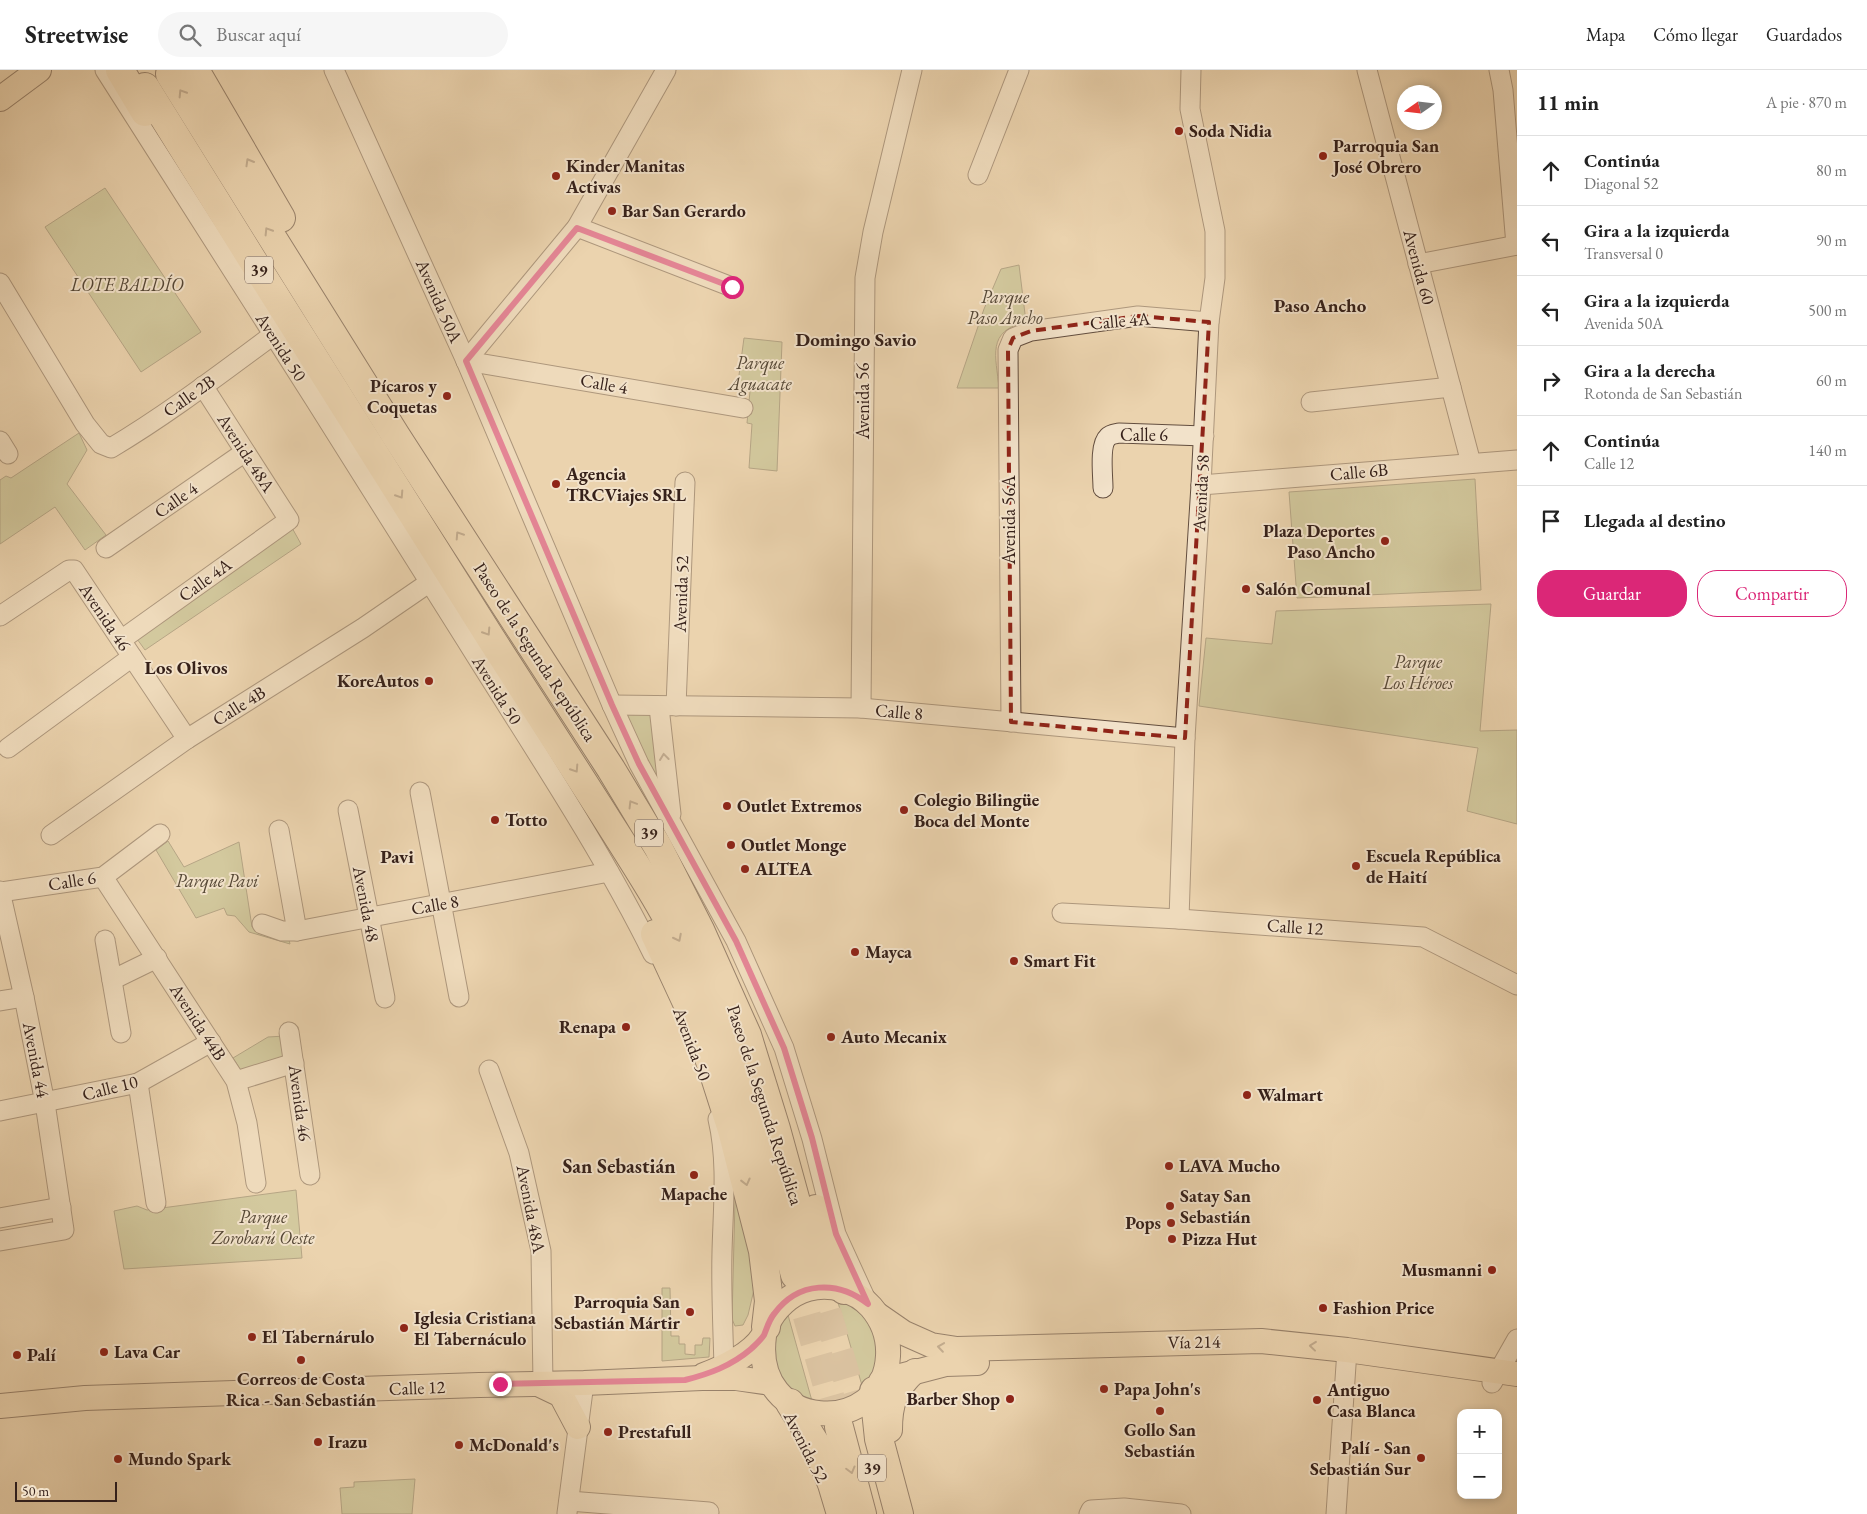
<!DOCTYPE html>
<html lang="es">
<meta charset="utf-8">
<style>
:root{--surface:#fff;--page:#f6f6f6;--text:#222;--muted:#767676;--line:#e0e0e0;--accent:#db2777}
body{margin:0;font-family:"EB Garamond",serif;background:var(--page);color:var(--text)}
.controls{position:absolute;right:15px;bottom:15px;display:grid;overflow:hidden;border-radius:10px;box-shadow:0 2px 8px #0003}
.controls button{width:45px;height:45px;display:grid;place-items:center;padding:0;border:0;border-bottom:1px solid var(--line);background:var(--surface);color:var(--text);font:25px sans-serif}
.compass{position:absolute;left:1397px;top:15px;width:45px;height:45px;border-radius:50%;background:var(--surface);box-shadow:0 2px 8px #0003;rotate:256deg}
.scale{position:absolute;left:15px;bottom:12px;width:102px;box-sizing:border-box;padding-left:5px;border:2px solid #36211a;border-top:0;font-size:14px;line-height:18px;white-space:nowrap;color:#36211a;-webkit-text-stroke:4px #f2e2ca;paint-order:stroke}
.stop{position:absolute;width:15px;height:15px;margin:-11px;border:4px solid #db2777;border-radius:50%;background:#fff}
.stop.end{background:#db2777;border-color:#fff;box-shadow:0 1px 5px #0008}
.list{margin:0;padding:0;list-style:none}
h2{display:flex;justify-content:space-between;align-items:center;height:65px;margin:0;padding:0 20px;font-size:21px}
h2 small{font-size:16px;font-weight:400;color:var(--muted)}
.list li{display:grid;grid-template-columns:32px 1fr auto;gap:15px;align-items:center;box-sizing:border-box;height:70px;padding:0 20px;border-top:1px solid var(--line)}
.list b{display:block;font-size:19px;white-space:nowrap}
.list p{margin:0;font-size:16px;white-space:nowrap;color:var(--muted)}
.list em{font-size:16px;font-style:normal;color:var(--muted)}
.actions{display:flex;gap:10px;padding:15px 20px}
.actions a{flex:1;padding:11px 0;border:1px solid var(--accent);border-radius:20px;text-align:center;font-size:18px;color:var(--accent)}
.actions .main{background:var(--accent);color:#fff}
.icon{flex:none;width:28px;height:28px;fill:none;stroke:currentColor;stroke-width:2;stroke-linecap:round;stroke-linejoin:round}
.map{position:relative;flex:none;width:1517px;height:1444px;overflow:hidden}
header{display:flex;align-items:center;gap:30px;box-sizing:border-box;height:70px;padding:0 25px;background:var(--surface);border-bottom:1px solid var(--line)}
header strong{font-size:24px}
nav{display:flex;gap:28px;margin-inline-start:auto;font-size:18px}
.search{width:350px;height:45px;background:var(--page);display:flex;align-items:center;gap:12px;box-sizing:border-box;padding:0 18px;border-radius:28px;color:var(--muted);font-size:19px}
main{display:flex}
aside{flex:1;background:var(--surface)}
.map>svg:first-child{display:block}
</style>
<header>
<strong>Streetwise</strong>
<div class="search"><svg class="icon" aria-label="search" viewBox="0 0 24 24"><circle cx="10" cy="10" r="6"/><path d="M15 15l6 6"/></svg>Buscar aquí</div>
<nav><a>Mapa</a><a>Cómo llegar</a><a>Guardados</a></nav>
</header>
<main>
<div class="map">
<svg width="1517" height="1444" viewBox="0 0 1517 1444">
<rect width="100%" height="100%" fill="#ebd3ae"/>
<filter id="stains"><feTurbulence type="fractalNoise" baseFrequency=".004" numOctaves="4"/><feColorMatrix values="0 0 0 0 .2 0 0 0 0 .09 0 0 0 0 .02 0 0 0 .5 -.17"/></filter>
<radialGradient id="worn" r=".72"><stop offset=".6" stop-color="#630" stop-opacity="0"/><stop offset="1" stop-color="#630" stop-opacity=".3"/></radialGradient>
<g fill="#b7bc8b" stroke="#766e52">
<path d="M105 118 201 262 141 302 45 157Z"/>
<path d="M1019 195 1026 252C986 261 996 286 999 318H957L984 239 1001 199Z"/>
<path d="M744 268 782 272 777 401 749 398 752 354 747 353 750 321 737 320Z"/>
<path d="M79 363 87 380 67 414 106 465 85 480 55 437 0 474V410L6 406 11 408Z"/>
<path d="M1475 409 1481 520 1297 528 1289 422Z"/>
<path d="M291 456 301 474 145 580 132 562Z"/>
<path d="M1491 534 1480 661 1517 660V754L1467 741 1478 678 1199 636 1206 568 1272 574 1276 541Z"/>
<path d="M623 643 651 644 661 724Z"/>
<path d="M168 771 184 797 239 772 252 857 269 862 286 858 290 874 249 862 235 846 227 845 224 838 196 848 156 780Z"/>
<path d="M285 966 288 988 243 1004 233 988 268 967Z"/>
<path d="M733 1091 761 1190 748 1245 743 1255 735 1256 732 1249 735 1131Z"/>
<path d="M296 1120 302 1188 124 1199 114 1141 137 1136 147 1140Z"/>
<path d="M662 1218H670L671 1266H679V1274H685V1284L695 1285V1275H702L703 1268H710L709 1287 662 1291Z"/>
<path d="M837 1229 849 1231 876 1255 879 1294 863 1319Z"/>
<path d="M788 1245 812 1331 792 1324 776 1298 774 1259Z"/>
<path d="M415 1409 412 1444H342L340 1418 354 1417V1412Z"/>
</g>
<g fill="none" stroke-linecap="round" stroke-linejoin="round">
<g stroke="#c7af90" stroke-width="28" stroke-dasharray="28 14" stroke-linecap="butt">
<path d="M815 1201 860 1352"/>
<path d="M795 1205 839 1357"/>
</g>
<defs>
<g id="minor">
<path d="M105 0C226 190 347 379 466 570 530 673 599 775 653 884"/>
<path d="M334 0 466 291 612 635 639 694 736 871 784 978 812 1069 836 1164 868 1234"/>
<path d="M1367 0 1471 393"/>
<path d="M1499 0 1503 20 1516 175"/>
<path d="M978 105 1019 0"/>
<path d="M577 157 732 217"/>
<path d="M1418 194 1517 175"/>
<path d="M0 213 85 354 101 374 111 378C168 344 220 304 273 265"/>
<path d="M466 291 577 157 666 0"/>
<path d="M466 291 743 338"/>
<path d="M1311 332 1451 317"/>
<path d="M0 371 8 384"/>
<path d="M1201 415 1517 390"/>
<path d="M1103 418C1103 406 1099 375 1108 367 1111 364 1115 364 1119 363L1204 366"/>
<path d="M106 478 245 382"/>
<path d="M0 546 69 500H74L187 669"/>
<path d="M121 570 289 450 203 316"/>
<path d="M612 635 861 638 1185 668"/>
<path d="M676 636 685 412"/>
<path d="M659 637 671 744"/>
<path d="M861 638 865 208 873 162 912 0"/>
<path d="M1011 652 1008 280 1013 268 1031 261 1138 246 1209 252"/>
<path d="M8 678 132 587"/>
<path d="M420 722 459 927"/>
<path d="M348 740 385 928"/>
<path d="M279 760 297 861"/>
<path d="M51 765 187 669 363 558 430 512"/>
<path d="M103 807 236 1011 247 1053 256 1113"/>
<path d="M0 821 24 927 45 1033 64 1160 0 1171"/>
<path d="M0 822 103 807 160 764"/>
<path d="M1062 843 1179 849 1423 867 1517 915"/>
<path d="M1179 849 1185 668 1201 415 1209 252 1215 208V161L1190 39 1191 0"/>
<path d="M262 854 282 861H297L609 802"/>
<path d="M105 870 121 963"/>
<path d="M112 910 157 888"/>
<path d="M0 931 24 927"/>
<path d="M289 962 310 1105"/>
<path d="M489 1000 519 1083 541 1181 543 1314"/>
<path d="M236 1011 294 993"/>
<path d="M138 1013 156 1133"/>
<path d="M0 1041 138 1013 211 972"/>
<path d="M718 1049C728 1092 723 1138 722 1182 721 1220 723 1259 724 1297"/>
<path d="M0 1148 61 1137"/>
<path d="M1492 1313 1517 1269"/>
<path d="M569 1431 709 1442 708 1444"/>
<path d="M567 1443 584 1313"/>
<path d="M1089 1444 1091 1440 1124 1438 1181 1444"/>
<path d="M1336 1444 1347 1280"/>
</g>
<g id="major">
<path d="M0 29 39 0"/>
<path d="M878 1245 904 1263 931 1275 957 1279 1261 1271 1347 1280 1517 1304"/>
<path d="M704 1305C723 1298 752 1284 763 1266 765 1263 765 1259 767 1255 775 1238 790 1224 808 1219 830 1213 856 1220 871 1237 883 1251 889 1268 888 1286 884 1368 751 1363 764 1266"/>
<path d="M881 1311 946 1294 977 1293"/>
<path d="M538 1314 561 1325 578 1357"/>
<path d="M0 1336 85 1328 479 1315 584 1313 702 1308H736L771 1313"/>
<path d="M890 1360C890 1333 895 1320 915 1301"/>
</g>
<g id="highway">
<path d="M120 0 145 42"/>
<path d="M195 0 281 148"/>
<path d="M170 4 396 366 611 699 658 777 700 860 747 965 776 1059 815 1201"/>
<path d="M145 17C259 201 374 385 490 567 527 625 564 683 601 740 635 794 671 848 697 906 740 1002 768 1103 795 1205"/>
<path d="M655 864 688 935 708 985 732 1060 763 1181 769 1231 766 1257"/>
<path d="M816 1139 844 1220"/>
<path d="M874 1321 879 1369 899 1444"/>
<path d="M790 1333 817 1376 832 1414 841 1444"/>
<path d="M839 1357 862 1444"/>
</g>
</defs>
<use href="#minor" stroke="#634e3f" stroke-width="21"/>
<use href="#major" stroke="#36211a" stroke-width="26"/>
<use href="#highway" stroke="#36211a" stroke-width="30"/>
<use href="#minor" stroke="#f2e2ca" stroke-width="19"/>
<use href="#major" stroke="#ebd3ae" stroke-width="24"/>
<use href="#highway" stroke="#ebd3ae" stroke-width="28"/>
</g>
<defs><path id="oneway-chevron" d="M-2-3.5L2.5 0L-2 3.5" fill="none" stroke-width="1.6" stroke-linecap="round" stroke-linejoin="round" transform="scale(1.25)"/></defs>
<g stroke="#907a64">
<use href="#oneway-chevron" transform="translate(182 23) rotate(-122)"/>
<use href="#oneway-chevron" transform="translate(249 92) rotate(-120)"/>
<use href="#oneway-chevron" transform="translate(268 161) rotate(-122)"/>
<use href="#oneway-chevron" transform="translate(400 425) rotate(57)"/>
<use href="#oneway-chevron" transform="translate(459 465) rotate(-123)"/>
<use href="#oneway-chevron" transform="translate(487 562) rotate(57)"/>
<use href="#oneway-chevron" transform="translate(575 699) rotate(57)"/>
<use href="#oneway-chevron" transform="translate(632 734) rotate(-121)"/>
<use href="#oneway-chevron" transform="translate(678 868) rotate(63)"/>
<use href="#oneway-chevron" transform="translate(746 1112) rotate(76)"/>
<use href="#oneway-chevron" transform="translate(1313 1276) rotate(-174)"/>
<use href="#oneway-chevron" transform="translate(941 1277) rotate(-172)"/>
<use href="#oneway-chevron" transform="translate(851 1400) rotate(75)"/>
</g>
<use stroke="#948272" href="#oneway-chevron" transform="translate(664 687) rotate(-97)"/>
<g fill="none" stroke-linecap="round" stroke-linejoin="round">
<path stroke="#db2777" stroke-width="6" d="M500 1314 685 1310C709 1304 731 1296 751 1279 755 1275 761 1270 764 1265 767 1258 769 1250 774 1244 798 1211 838 1210 868 1234L836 1164 812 1068 784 978 736 871 639 694 612 635 466 291 577 158 732 217"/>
</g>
<path d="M0 0H1517V1444H0ZM1138 246 1209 252 1185 668 1011 652 1008 280 1013 268 1031 261Z" fill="#ebd3ae" fill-opacity=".55" fill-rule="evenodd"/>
<path fill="none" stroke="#8f2418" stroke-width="4" stroke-dasharray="10 6" stroke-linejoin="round" d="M1138 246 1209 252 1185 668 1011 652 1008 280 1013 268 1031 261Z"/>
<g fill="#8f2418" stroke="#f2e2ca" stroke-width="2">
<circle cx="1179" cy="61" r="5"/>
<circle cx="1323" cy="86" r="5"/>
<circle cx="556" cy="106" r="5"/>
<circle cx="612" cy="141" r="5"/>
<circle cx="447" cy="326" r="5"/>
<circle cx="556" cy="414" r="5"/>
<circle cx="1385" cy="471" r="5"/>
<circle cx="1246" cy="519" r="5"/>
<circle cx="429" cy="611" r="5"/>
<circle cx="727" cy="736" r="5"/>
<circle cx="904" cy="740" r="5"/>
<circle cx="495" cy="750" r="5"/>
<circle cx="731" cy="775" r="5"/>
<circle cx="1356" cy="796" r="5"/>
<circle cx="745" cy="799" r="5"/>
<circle cx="855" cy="882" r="5"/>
<circle cx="1014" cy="891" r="5"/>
<circle cx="626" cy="957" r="5"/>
<circle cx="831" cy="967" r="5"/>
<circle cx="1247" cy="1025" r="5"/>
<circle cx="1169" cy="1096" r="5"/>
<circle cx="694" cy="1105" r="5"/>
<circle cx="1170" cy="1136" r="5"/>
<circle cx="1171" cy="1153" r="5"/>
<circle cx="1172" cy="1169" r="5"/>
<circle cx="1492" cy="1200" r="5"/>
<circle cx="1323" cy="1238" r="5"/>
<circle cx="690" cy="1242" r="5"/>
<circle cx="404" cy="1258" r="5"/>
<circle cx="252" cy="1267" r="5"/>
<circle cx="104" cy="1282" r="5"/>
<circle cx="17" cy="1285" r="5"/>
<circle cx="301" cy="1290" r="5"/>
<circle cx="1104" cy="1319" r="5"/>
<circle cx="1010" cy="1329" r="5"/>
<circle cx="1317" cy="1330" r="5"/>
<circle cx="1160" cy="1341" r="5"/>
<circle cx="608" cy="1362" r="5"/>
<circle cx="318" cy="1372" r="5"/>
<circle cx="459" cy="1375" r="5"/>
<circle cx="1421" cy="1388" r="5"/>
<circle cx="118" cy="1389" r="5"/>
</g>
<g text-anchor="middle" stroke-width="4" stroke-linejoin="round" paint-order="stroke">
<g fill="#f2e2ca" stroke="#6e5b4f" stroke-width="1">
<rect x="245" y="186.5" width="28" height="27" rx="4"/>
<rect x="635" y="749.5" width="28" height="27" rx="4"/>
<rect x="858" y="1384.5" width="28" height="27" rx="4"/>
</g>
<g font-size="16" font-weight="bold" fill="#36211a">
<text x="259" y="206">39</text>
<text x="649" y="769">39</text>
<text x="872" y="1404">39</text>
</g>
<g font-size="18" font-weight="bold" fill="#36211a" stroke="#f2e2ca" text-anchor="start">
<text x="1189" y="67">Soda Nidia</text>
<text x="1333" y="82">Parroquia San<tspan x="1333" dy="21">José Obrero</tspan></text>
<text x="566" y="102">Kinder Manitas<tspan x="566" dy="21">Activas</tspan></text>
<text x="622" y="147">Bar San Gerardo</text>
<text x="437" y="322" text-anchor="end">Pícaros y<tspan x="437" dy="21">Coquetas</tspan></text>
<text x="566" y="410">Agencia<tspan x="566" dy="21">TRCViajes SRL</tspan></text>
<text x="1375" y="467" text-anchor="end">Plaza Deportes<tspan x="1375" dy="21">Paso Ancho</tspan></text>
<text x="1256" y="525">Salón Comunal</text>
<text x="419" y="617" text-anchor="end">KoreAutos</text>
<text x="914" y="736">Colegio Bilingüe<tspan x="914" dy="21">Boca del Monte</tspan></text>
<text x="737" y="742">Outlet Extremos</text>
<text x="505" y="756">Totto</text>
<text x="741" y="781">Outlet Monge</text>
<text x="1366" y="792">Escuela República<tspan x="1366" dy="21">de Haití</tspan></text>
<text x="755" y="805">ALTEA</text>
<text x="865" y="888">Mayca</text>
<text x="1024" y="897">Smart Fit</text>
<text x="616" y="963" text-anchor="end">Renapa</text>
<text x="841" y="973">Auto Mecanix</text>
<text x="1257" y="1031">Walmart</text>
<text x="1179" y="1102">LAVA Mucho</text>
<text x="694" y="1130" text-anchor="middle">Mapache</text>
<text x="1180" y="1132">Satay San<tspan x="1180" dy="21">Sebastián</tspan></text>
<text x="1161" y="1159" text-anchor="end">Pops</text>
<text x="1182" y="1175">Pizza Hut</text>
<text x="1482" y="1206" text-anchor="end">Musmanni</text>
<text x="680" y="1238" text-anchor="end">Parroquia San<tspan x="680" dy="21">Sebastián Mártir</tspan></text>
<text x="1333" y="1244">Fashion Price</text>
<text x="414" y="1254">Iglesia Cristiana<tspan x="414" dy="21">El Tabernáculo</tspan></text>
<text x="262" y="1273">El Tabernárulo</text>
<text x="114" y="1288">Lava Car</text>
<text x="27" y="1291">Palí</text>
<text x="301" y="1315" text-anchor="middle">Correos de Costa<tspan x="301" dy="21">Rica - San Sebastián</tspan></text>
<text x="1114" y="1325">Papa John's</text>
<text x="1327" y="1326">Antiguo<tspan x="1327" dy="21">Casa Blanca</tspan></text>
<text x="1000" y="1335" text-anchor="end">Barber Shop</text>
<text x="1160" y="1366" text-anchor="middle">Gollo San<tspan x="1160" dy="21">Sebastián</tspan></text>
<text x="618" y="1368">Prestafull</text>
<text x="328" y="1378">Irazu</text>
<text x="469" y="1381">McDonald's</text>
<text x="1411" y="1384" text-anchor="end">Palí - San<tspan x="1411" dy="21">Sebastián Sur</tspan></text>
<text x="128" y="1395">Mundo Spark</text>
</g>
<g font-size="18" fill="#36211a" stroke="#f2e2ca">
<text transform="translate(1419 197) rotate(75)" y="6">Avenida 60</text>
<text transform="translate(439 231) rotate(66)" y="6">Avenida 50A</text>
<text transform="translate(1120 251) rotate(-5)" y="6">Calle 4A</text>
<text transform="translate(281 277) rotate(57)" y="6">Avenida 50</text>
<text transform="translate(604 314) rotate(10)" y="6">Calle 4</text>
<text transform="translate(189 326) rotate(-35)" y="6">Calle 2B</text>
<text transform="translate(863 331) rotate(-90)" y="6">Avenida 56</text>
<text x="1144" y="371">Calle 6</text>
<text transform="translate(246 383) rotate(57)" y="6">Avenida 48A</text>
<text transform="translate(1359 402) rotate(-5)" y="6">Calle 6B</text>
<text transform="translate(1201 423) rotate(-87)" y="6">Avenida 58</text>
<text transform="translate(176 430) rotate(-35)" y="6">Calle 4</text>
<text transform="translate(1009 450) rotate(-90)" y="6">Avenida 56A</text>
<text transform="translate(205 510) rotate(-36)" y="6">Calle 4A</text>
<text transform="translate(681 524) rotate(-88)" y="6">Avenida 52</text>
<text transform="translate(105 547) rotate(56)" y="6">Avenida 46</text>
<text transform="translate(535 582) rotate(57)" y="6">Paseo de la Segunda República</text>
<text transform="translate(497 620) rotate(58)" y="6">Avenida 50</text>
<text transform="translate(239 636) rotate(-32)" y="6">Calle 4B</text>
<text transform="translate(899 642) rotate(5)" y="6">Calle 8</text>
<text transform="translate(72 811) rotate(-9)" y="6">Calle 6</text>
<text transform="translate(366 834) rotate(79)" y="6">Avenida 48</text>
<text transform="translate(435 835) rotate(-10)" y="6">Calle 8</text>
<text transform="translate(1295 857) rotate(4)" y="6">Calle 12</text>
<text transform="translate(198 952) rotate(57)" y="6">Avenida 44B</text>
<text transform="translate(692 974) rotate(69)" y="6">Avenida 50</text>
<text transform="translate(36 990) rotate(79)" y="6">Avenida 44</text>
<text transform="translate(110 1018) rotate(-14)" y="6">Calle 10</text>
<text transform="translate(300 1033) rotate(82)" y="6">Avenida 46</text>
<text transform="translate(765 1035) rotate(72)" y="6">Paseo de la Segunda República</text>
<text transform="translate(531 1139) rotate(79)" y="6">Avenida 48A</text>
<text transform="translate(1194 1272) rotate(-1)" y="6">Vía 214</text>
<text transform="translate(417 1318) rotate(-2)" y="6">Calle 12</text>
<text transform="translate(806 1377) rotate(63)" y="6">Avenida 52</text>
</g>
<g font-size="18" font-style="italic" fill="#564836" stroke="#f2e2ca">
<text x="127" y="221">LOTE BALDÍO</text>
<text x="1005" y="233">Parque<tspan x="1005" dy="21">Paso Ancho</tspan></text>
<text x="760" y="299">Parque<tspan x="760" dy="21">Aguacate</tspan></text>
<text x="1418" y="598">Parque<tspan x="1418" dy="21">Los Héroes</tspan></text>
<text x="217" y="817">Parque Pavi</text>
<text x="263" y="1153">Parque<tspan x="263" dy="21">Zorobarú Oeste</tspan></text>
</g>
<g font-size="19" font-weight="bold" fill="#36211a" stroke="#f2e2ca">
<text x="1320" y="242">Paso Ancho</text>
<text x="856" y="276">Domingo Savio</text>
<text x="186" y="604">Los Olivos</text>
<text x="397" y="793">Pavi</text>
</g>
<g font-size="20" font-weight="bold" fill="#36211a" stroke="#f2e2ca">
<text x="619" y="1103">San Sebastián</text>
</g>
</g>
<rect width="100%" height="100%" filter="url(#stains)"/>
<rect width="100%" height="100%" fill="url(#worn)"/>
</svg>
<div class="controls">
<button>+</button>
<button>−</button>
</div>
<svg class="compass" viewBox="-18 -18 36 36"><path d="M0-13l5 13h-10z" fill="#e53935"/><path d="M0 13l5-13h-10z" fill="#767676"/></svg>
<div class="scale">50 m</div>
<div class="stop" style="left:732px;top:217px"></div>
<div class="stop end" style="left:500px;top:1314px"></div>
</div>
<aside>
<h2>11 min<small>A pie · 870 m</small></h2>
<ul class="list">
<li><svg class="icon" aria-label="ahead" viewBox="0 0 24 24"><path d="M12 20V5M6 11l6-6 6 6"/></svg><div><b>Continúa</b><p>Diagonal 52</p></div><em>80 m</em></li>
<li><svg class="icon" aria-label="left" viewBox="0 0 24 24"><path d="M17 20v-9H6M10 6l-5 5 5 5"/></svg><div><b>Gira a la izquierda</b><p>Transversal 0</p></div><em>90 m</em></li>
<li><svg class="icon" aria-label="left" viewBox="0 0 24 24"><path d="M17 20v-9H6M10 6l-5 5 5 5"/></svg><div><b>Gira a la izquierda</b><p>Avenida 50A</p></div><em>500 m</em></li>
<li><svg class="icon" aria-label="right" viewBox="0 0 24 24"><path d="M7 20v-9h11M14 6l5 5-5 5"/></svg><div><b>Gira a la derecha</b><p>Rotonda de San Sebastián</p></div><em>60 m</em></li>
<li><svg class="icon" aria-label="ahead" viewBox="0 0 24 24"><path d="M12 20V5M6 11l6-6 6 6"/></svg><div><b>Continúa</b><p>Calle 12</p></div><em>140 m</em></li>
<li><svg class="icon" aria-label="arrive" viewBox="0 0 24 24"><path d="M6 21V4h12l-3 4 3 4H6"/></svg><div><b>Llegada al destino</b></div></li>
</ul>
<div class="actions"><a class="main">Guardar</a><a>Compartir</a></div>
</aside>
</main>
